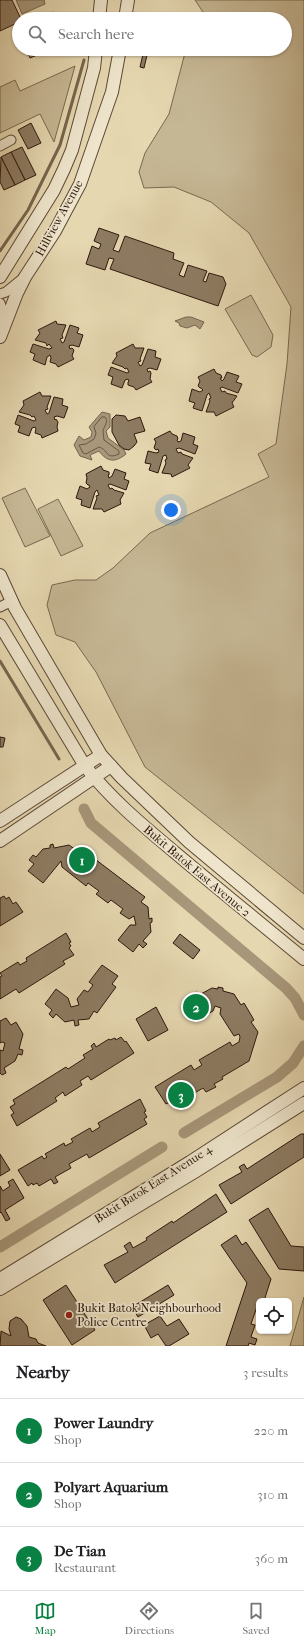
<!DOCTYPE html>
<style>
:root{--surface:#fff;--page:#f6f6f6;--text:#202124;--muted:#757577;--line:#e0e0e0;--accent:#0b8043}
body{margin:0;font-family:"IM FELL French Canon",serif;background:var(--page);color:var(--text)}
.controls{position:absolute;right:12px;bottom:12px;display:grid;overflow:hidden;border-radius:6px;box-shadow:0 1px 3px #0004}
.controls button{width:36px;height:36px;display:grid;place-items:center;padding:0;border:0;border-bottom:1px solid var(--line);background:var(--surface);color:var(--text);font:20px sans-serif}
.you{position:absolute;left:171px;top:510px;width:14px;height:14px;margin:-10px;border:3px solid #fff;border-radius:50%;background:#1a73e8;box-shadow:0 0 0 6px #1a73e833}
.badge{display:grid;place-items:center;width:26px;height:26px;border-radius:50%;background:var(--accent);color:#fff;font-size:13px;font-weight:700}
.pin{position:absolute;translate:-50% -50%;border:2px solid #fff;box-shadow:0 1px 4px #0006}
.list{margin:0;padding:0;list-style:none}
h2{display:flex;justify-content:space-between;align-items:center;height:52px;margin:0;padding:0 16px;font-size:17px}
h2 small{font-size:13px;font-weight:400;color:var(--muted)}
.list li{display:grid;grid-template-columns:26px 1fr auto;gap:12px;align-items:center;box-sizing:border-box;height:64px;padding:0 16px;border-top:1px solid var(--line)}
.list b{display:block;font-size:15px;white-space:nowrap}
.list p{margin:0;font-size:13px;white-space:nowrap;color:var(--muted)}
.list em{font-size:13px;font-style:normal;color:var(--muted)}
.icon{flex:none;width:22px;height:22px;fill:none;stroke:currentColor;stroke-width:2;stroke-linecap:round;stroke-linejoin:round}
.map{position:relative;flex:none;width:304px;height:1346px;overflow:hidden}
.search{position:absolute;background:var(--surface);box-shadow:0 1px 3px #0004;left:12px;right:12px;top:12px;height:44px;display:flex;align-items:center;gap:10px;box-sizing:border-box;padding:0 14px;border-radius:22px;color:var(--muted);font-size:15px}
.sheet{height:244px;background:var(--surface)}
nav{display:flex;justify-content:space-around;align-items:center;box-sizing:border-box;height:56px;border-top:1px solid var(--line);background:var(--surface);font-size:11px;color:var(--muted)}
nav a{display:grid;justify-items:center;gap:2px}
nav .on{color:var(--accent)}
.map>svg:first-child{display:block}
</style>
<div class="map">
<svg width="304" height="1346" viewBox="0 0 304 1346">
<rect width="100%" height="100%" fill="#e5d7b0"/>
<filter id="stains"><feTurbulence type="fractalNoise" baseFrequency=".005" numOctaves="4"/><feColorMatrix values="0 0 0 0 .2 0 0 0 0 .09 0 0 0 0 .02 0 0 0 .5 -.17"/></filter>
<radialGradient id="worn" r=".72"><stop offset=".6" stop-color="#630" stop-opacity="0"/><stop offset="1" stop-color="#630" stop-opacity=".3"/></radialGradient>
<g fill="#c6b794" stroke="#7a6850">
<path d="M195 0H304V894L145 767 96 672 75 642 56 635 47 605 52 585 75 580H96L113 568 150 533 269 477 258 454 276 444 287 364 291 307 249 233 211 202 174 187 144 188 139 172 145 153 169 114 186 49H285V19H204L205 15Z"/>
<path d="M75 66 54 142 40 114 0 133V87L15 80 20 91Z"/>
<path d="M251 295 273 335 271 347 257 357 252 355 225 309Z"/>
<path d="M25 488 50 536 25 547 2 498Z"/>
<path d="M58 499 83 546 61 556 38 509Z"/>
<path d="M304 1297V1346H290Z"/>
</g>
<g fill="#a79679" stroke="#77644e">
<path d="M16 0H44L45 4 22 14Z"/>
<path d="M186 317H191L204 322 200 329 195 325 187 328 180 326 179 323 175 321Z"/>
<path d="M102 412 110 414V427L106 431 108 438 124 450 126 454C115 463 107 462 99 451L90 455 92 460 80 456 74 445 79 436 84 440 91 437 92 432 89 427Z"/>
</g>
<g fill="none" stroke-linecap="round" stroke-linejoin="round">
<path stroke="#6a5743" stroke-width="1" d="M102 417H105C109 422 104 426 103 431L104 440 119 451V454C105 460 109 450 99 447L86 454 83 453 79 445 86 444 94 439 96 433 94 427Z"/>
<g stroke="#77644e" stroke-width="3">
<path d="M0 251 28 210 60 145 84 60"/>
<path d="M0 661 59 759"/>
</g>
<g stroke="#a79679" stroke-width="11">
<path d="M84 809 91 823 286 988 295 998 304 1015"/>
<path d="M184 1133 277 1077 293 1063 304 1046"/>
<path d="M0 1247 162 1147"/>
</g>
</g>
<g fill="#8d7b62" stroke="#2e180d">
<path d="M0 0H12L21 19H19V33L15 24 0 31Z"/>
<path d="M53 12 56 19H36Z"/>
<path d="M26 49H51L30 58Z"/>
<path d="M144 50 148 51 144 68 140 67Z"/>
<path d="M31 123 41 143 28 149 18 130Z"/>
<path d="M22 147 36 175 25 180 11 152Z"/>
<path d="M11 152 25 180 15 185 1 157Z"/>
<path d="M1 157 15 185 4 190 0 182Z"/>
<path d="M99 228 119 235 113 250 119 252 125 236 174 253 173 259 184 263 179 275 184 277 188 265 207 271 203 281 206 282 209 273 223 277 226 284 218 306 110 269 114 259 109 258 105 270 86 264 92 246 99 249 101 244 94 241Z"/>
<path d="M56 321 57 324 66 325 62 335 63 338 60 339 62 343 64 342 70 325 79 328 77 333 83 335 79 347 72 345 69 346 70 349 72 348 74 350 72 356 74 359 58 367 56 364 50 362 51 358 50 355 47 357 45 365 33 360 35 354 30 352 33 344 49 349 52 348 49 344 47 346 46 343 35 340 40 333 38 330Z"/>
<path d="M133 344 135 348H144L140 359 141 361 138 362 140 366 142 365 148 349 156 351 155 357 161 359 157 370 150 368 147 369 148 372 150 371 151 373 150 379 152 382 136 390 134 387 128 385V382L129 381 128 379 125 380 122 388 111 384 113 377 108 375 111 367 127 373 129 372 127 368 125 369 123 367 112 363 117 356 116 353Z"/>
<path d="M214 369 216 373 221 375 222 378H220L222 381 224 379 227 372 239 376 236 382 242 384 238 393 222 387 220 388 222 392 225 391 226 393 237 396 232 403 234 407 216 416 214 412H206L210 401 209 399 211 398 209 393 207 395 202 411 193 408 195 403 189 401 192 389 200 392 203 390 201 388H200L198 386 200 381 198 377Z"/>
<path d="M40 392 42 396H51L47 407 48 409 45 410 47 414 49 413 54 397 63 399 62 405 68 407 64 418 57 416 54 417 55 420 56 419 58 422 57 427 58 431 42 438 41 435 35 433 36 429 35 427 32 428 29 436 18 432 20 426 15 424 18 415 34 421 36 420 34 416 32 417 30 415 19 412 24 405 23 401Z"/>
<path d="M116 415 125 416 128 421 140 417 145 431 134 434 137 442 134 446 129 450 124 449 119 445 112 432V419Z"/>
<path d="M170 431 172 434 177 436 178 439 177 440 178 442 181 441 183 433 195 437 193 444 198 446 195 454 179 448 176 449 178 453 181 452 182 454 193 458 188 465 190 468 172 477 171 474 162 473 166 463 165 460 167 459 166 455 163 456 158 473 149 470 151 464 145 463 148 451 156 453 159 452 158 449 156 450 154 448 156 442 154 439Z"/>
<path d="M101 466 103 470 109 472V475H108L109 478 112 476 115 469 126 473 124 479 129 481 126 490 110 484 108 485 110 489 112 488 114 490 124 493 120 500 121 504 104 512 102 509H93L97 498 96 496 99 495 97 490 95 492 90 508 81 505 82 500 76 498 80 486 87 489 90 487 89 485H88L86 483 87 478 86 474Z"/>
<path d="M0 737 5 738 3 747H0Z"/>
<path d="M53 844 54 848 69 845 76 850 79 847 145 897 141 902 148 907 149 919 152 918V922L150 923 151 932 143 941 147 944 143 948 139 944 133 952 118 940 130 925H136L134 916 129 919 120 913 123 909 111 900 108 903 96 894 99 891 88 883 86 886 62 867 61 861 43 883 28 871 34 864 29 860 33 855 36 857 43 849 50 848V845Z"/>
<path d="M4 896 6 899 9 897 13 904 16 902 23 912 0 926V898Z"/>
<path d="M66 933 71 942 69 943 71 946 69 948 74 955 63 961 65 964 19 993 16 989 0 999V977L2 976 0 973 18 962 20 965 27 961 26 958Z"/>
<path d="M180 934 200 950 193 959 173 943Z"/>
<path d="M102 965 118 976 112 984 116 987 97 1013 94 1011 89 1019 78 1020 79 1025 75 1026 74 1020 65 1022 56 1014 53 1018 49 1014 52 1010 45 1004 56 989 68 998 71 1007 79 1005 77 999 84 990 88 992 93 985 89 982Z"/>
<path d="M218 987 223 988V991L234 994 241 1005 244 1003 254 1020 251 1022 258 1032 249 1061 222 1077 223 1079 214 1084 216 1087 206 1092 203 1088 176 1104 174 1100 166 1104 155 1087 191 1065 194 1070 202 1065 199 1060 230 1042 232 1046 239 1042 240 1037 239 1034 234 1036 220 1014 221 1008 215 1006 213 1011 197 1020 188 1005 195 1001 191 995 197 992 199 995 212 988 218 989Z"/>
<path d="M156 1007 168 1030 148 1041 136 1019Z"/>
<path d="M6 1018 11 1025 16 1022 23 1034 19 1049 23 1050 22 1055 18 1054 15 1061 4 1068 6 1073 2 1075 0 1073V1050L3 1051 5 1043 2 1042 0 1043V1021Z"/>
<path d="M121 1037 125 1042 126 1041 134 1053 91 1080 88 1076 80 1081 82 1085 65 1096 63 1092 55 1098 57 1101 17 1126 11 1115 14 1113 10 1107 15 1104 13 1100 66 1067 68 1069 85 1058 83 1055 93 1049 91 1046 94 1043 96 1047 109 1039 110 1040 115 1038 116 1040Z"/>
<path d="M140 1099 146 1111 144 1112 147 1117 144 1119 147 1124 89 1158 87 1154 69 1164 71 1168 55 1177 58 1182 54 1184 51 1179 39 1186 37 1183 33 1185 32 1183 28 1186 18 1170 42 1156 44 1159 47 1157 45 1154 64 1143 65 1146 73 1142 71 1139 90 1128 92 1132 100 1127 98 1123Z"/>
<path d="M301 1134H304V1157L231 1204 219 1185 242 1172 239 1167 244 1164 247 1169Z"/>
<path d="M0 1154 10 1170 0 1176Z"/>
<path d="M13 1179 24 1198 5 1210 10 1219 6 1221 1 1212 0 1213V1186L3 1191 10 1186 8 1182Z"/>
<path d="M216 1194 227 1212 115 1283 104 1265 128 1252 124 1246 130 1242 133 1248 147 1240 146 1238 172 1221 173 1223Z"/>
<path d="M268 1208 291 1246 304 1247V1271L279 1269 249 1220Z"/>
<path d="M236 1235 242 1245 246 1242 271 1279 264 1301 260 1299 259 1301 251 1324 255 1325 251 1337 257 1339 255 1345 249 1343 248 1346H226L247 1283 221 1245Z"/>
<path d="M66 1285 95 1330 72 1345 43 1300Z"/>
<path d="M168 1285 174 1295 138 1317 132 1307Z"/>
<path d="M160 1316 167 1326 179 1319 189 1334 169 1346H166L158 1334 151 1338 144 1325Z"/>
<path d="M16 1317 21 1319 27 1326 29 1337 36 1339 38 1343 46 1346H0L1 1331 11 1336 9 1329 10 1321Z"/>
</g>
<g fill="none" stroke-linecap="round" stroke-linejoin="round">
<defs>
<g id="minor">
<path d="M0 146 11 140"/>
<path d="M0 294 6 292 22 279"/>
<path d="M0 303 4 314V323"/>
<path d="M0 607 12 601"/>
</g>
<g id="tertiary">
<path d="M99 19 101 0"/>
<path d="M125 19 128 0"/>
<path d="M0 277 54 190 64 169 72 150 94 68 96 49"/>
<path d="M0 337 17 293 25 277 55 231 80 184 112 92 120 49"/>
<path d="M0 575 15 608 101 755 122 778 189 842 304 938"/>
<path d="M0 625 85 766C110 798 141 824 172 850 216 887 260 923 304 959"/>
<path d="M0 821 101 755"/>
<path d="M0 841 111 766"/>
<path d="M0 1279 190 1162 304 1088"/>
<path d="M0 1289 196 1171 304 1103"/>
</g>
</defs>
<use href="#minor" stroke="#5c4836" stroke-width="11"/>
<use href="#tertiary" stroke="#5c4836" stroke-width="14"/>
<use href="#minor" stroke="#eee5cc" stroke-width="9"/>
<use href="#tertiary" stroke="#eee5cc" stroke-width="12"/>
</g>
<circle fill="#8f2418" stroke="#eee5cc" stroke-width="1.5" cx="69" cy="1315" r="4"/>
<g text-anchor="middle" stroke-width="3.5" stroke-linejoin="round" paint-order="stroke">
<g font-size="12" fill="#2e180d" stroke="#eee5cc">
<text transform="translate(59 218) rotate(-61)" y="4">Hillview Avenue</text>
<text transform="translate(197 871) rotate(40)" y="4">Bukit Batok East Avenue 2</text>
<text transform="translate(153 1184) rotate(-32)" y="4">Bukit Batok East Avenue 4</text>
</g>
<g font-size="12" fill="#2e180d" stroke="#eee5cc" text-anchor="start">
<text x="77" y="1312">Bukit Batok Neighbourhood<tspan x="77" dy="14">Police Centre</tspan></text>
</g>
</g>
<rect width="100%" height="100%" filter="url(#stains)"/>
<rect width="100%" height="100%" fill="url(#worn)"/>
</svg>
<div class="controls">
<button><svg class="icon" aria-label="locate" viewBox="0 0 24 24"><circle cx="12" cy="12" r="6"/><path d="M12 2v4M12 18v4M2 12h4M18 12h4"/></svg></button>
</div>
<div class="you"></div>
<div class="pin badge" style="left:82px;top:860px">1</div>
<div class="pin badge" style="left:196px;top:1007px">2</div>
<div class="pin badge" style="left:181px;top:1095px">3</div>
<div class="search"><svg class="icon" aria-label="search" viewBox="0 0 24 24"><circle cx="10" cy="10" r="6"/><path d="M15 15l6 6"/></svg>Search here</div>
</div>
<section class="sheet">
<h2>Nearby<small>3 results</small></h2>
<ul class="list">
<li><span class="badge">1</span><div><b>Power Laundry</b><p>Shop</p></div><em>220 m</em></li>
<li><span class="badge">2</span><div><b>Polyart Aquarium</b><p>Shop</p></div><em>310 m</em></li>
<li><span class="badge">3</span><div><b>De Tian</b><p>Restaurant</p></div><em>360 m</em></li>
</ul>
</section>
<nav>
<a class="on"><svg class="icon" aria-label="map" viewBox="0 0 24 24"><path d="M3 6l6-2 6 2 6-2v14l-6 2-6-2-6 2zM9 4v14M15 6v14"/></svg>Map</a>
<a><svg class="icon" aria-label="directions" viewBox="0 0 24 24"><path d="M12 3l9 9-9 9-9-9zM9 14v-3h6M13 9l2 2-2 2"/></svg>Directions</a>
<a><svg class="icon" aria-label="saved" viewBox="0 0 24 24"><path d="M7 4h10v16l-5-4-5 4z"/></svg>Saved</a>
</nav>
